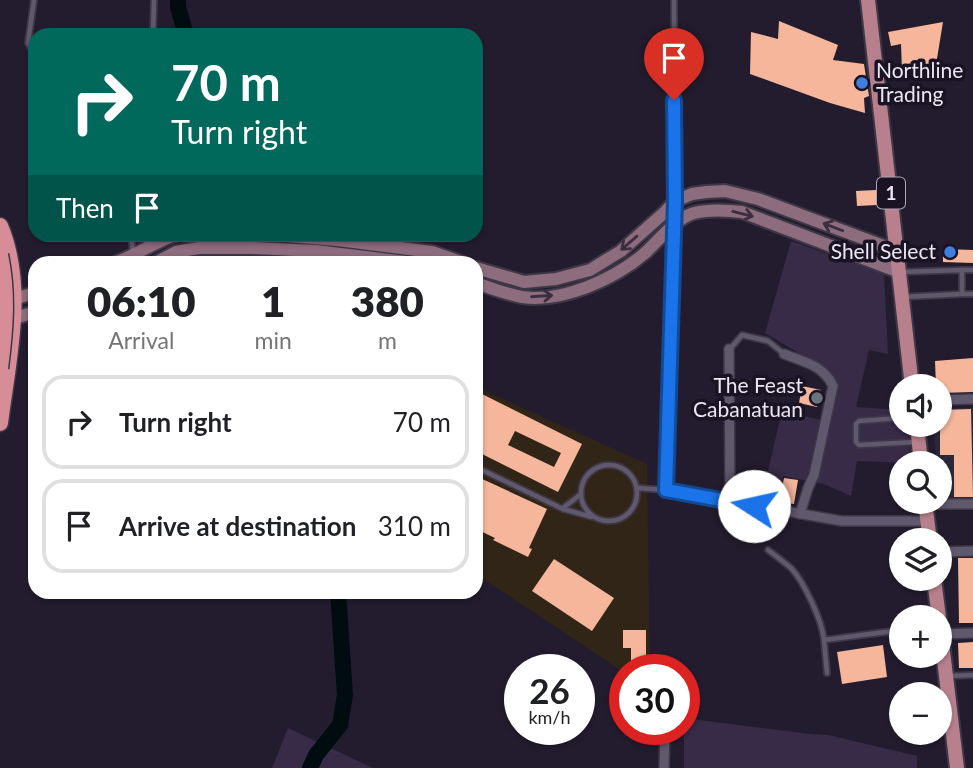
<!DOCTYPE html>
<html lang="en">
<head>
<meta charset="utf-8">
<style>
  body { margin:0; font-family:Lato,sans-serif; background:#f2f2f2; color:#202124; height:100vh; display:flex; flex-direction:column; font-size:26px; white-space:nowrap }
  * { box-sizing:border-box; margin:0 }
  p { font-size:23px; color:#757577 }
  .icon { flex:none; width:38px; height:38px; fill:none; stroke:currentColor; stroke-width:2; stroke-linecap:round; stroke-linejoin:round }
  .map { position:relative; flex:1; overflow:hidden }
  .drawer { position:absolute; left:28px; top:256px; width:455px; height:343px; display:flex; flex-direction:column; background:#fff; border-radius:21px; box-shadow:0 2px 5px #0004 }
  .drawer>* { flex:none }
  .top-card { position:absolute; left:28px; top:28px; width:455px; height:214px; border-radius:21px; box-shadow:0 2px 5px #0004; background:#00695c; color:#fff; overflow:hidden }
  .buttons { position:absolute; left:889px; top:374px; display:grid; gap:14px }
  .buttons a { display:grid; place-items:center; width:63px; height:63px; border-radius:50%; background:#fff; box-shadow:0 2px 5px #0004; font-size:35px }
  .speed { position:absolute; left:504px; top:654px; display:flex; gap:14px; font-size:35px; font-weight:700; text-align:center }
  .speed>* { display:grid; place-content:center; width:91px; height:91px; border-radius:50%; background:#fff; box-shadow:0 2px 5px #0004; line-height:1 }
  .speed small { font-size:18px; font-weight:400 }
  .speed .limit { border:10px solid #d22; background:#fff; color:#111 }
  .pin { position:absolute; display:grid; place-items:center; width:60px; height:60px; color:#fff; margin:-72px -30px; border-radius:50% 50% 50% 0; rotate:-45deg; box-shadow:0 0 7px #0007 }
  .pin .icon { rotate:45deg }
  .me { position:absolute; width:77px; margin:-38px; rotate:280deg; stroke-linejoin:round; filter:drop-shadow(0 0 5px #0008) }
  .turn { display:flex; align-items:center; gap:24px; height:147px; padding:0 28px; font-size:32px }
  .turn .icon { width:91px; height:91px; stroke-width:2.5 }
  .turn b { display:block; font-size:49px; line-height:60px }
  .then { display:flex; align-items:center; height:66px; padding:0 28px; background:#0003; gap:14px; font-size:26px }
  .eta { display:flex; justify-content:space-evenly; align-items:center; height:119px; text-align:center }
  .eta b { font-size:42px; font-weight:800; line-height:49px }
  ul { padding:0; list-style:none }
  li { display:flex; align-items:center; gap:21px; height:94px; margin:0 14px 10px; padding:0 14px; border:4px solid #e0e0e0; border-radius:21px }
  li div { flex:1 }
  li b { display:block; font-size:26px }
  li em { font-style:normal }
  .map>svg:first-child { display:block }
  .education { fill:#312517 }
  .medical { fill:#2c2839 }
  .green { fill:#372b48 }
  .lines { fill:none; stroke-linecap:round; stroke-linejoin:round }
  .river { stroke:#000c10; stroke-width:16 }
  .building { fill:#f5b69b; fill-rule:evenodd }
  .service-casing { stroke:#3e3746; stroke-width:8 }
  .minor-casing { stroke:#3e3746; stroke-width:12 }
  .secondary-casing { stroke:#3e3746; stroke-width:16 }
  .primary-casing { stroke:#3e3746; stroke-width:18 }
  .trunk-casing { stroke:#3e3746; stroke-width:19 }
  .service { stroke:#60586d; stroke-width:4.5 }
  .minor { stroke:#60586d; stroke-width:9 }
  .secondary { stroke:#8c6c7d; stroke-width:12 }
  .primary { stroke:#b8808d; stroke-width:14 }
  .trunk { stroke:#d68d98; stroke-width:16 }
  .trunk-bridge-casing { stroke:#3e3746; stroke-width:19; stroke-linecap:butt }
  .trunk-bridge { stroke:#d68d98; stroke-width:16 }
  .oneway { stroke:#3c2e3f }
  .route-casing { stroke:#114b97; stroke-width:18 }
  .route { stroke:#1a73e8; stroke-width:12 }
  .shop-dot { fill:#3f7fe0; stroke:#1a1324; stroke-width:2.5 }
  .worship-dot { fill:#6b7280; stroke:#1a1324; stroke-width:2.5 }
  .labels { text-anchor:middle; stroke-width:7; stroke-linejoin:round; paint-order:stroke }
  .shield { fill:#1a1324; stroke:#aca7b4; stroke-width:2 }
  .shield-label { font-size:19px; font-weight:bold; fill:#eae6f2 }
  .poi-label { font-size:21px; fill:#eae6f2; stroke:#1a1324; text-anchor:end }
</style>
</head>
<body>
<div class="map">
<svg width="973" height="768" viewBox="0 0 973 768">
  <rect width="100%" height="100%" fill="#231c2e"/>
  <!-- education -->
  <path class="education" d="M476 387 647 464 650 670H625V673L476 574Z"/>
  <!-- medical -->
  <path class="medical" d="M940 408H973V509H942L940 487V464H937L933 425H940Z"/>
  <!-- green -->
  <g class="green">
    <path d="M791 241 884 274 888 354 869 350 856 407 901 410V425H907L911 463 857 461 851 496 824 484 783 476 777 503 747 498 752 475H767L782 411 830 422 838 387 831 374 819 365 765 333Z"/>
    <path d="M684 718 810 734 828 735 917 756V768H684Z"/>
    <path d="M288 728 373 768H272Z"/>
  </g>
  <g class="lines">
    <!-- river -->
    <g class="river">
      <path d="M178 0V7L186 35"/>
      <path d="M238 234 239 262"/>
      <path d="M310 768 316 755 340 725 345 695 338 592"/>
    </g>
  </g>
  <!-- building -->
  <g class="building">
    <path d="M779 21 838 45 833 60 864 64 869 96 864 98 865 113 830 103 750 74 751 32 778 39Z"/>
    <path d="M943 22 935 71 902 72 901 44 891 46 888 32Z"/>
    <path d="M876 190 877 205 857 206 856 191Z"/>
    <path d="M943 249 973 250V263L943 262Z"/>
    <path d="M973 358V392L940 393V387H936L935 361Z"/>
    <path d="M802 386 821 390 817 407 799 403Z"/>
    <path d="M476 391 582 444 558 492 476 451ZM515 431 561 453 554 467 508 445Z"/>
    <path d="M971 409 973 497H954V455H940V410Z"/>
    <path d="M478 477 547 509 529 548 532 549 528 557 493 540 495 538 476 529V481Z"/>
    <path d="M784 478 798 480 794 504 779 502Z"/>
    <path d="M958 558H973V623H959Z"/>
    <path d="M554 559 614 598 592 631 532 591Z"/>
    <path d="M623 630H646V670H631V648H623Z"/>
    <path d="M973 642V668H959L958 643Z"/>
    <path d="M883 645 887 677 842 684 837 652Z"/>
  </g>
  <g class="lines">
    <defs>
      <g id="service">
        <path d="M34 0 28 43 35 55"/>
        <path d="M674 0 675 199"/>
        <path d="M153 35 154 0"/>
        <path d="M131 234 134 262"/>
        <path d="M304 262 305 251"/>
        <path d="M962 270H973"/>
        <path d="M900 272 962 270V294L903 297"/>
        <path d="M962 294H973"/>
        <path d="M730 349 742 335 768 341 783 353"/>
        <path d="M901 418 859 421 856 424V442L859 445 916 442"/>
        <circle cx="609" cy="493" r="28"/>
        <path d="M476 467 563 509 592 517"/>
        <path d="M638 488 666 490 673 229"/>
        <path d="M563 508 581 494"/>
        <path d="M768 550C776 556 784 562 791 568 804 582 822 620 824 640"/>
        <path d="M827 673 824 640 901 630"/>
        <path d="M949 676 973 675"/>
      </g>
      <g id="minor">
        <path d="M729 349 730 502"/>
        <path d="M784 354C804 362 823 365 833 386L814 475 808 488 800 514"/>
        <path d="M940 400 973 399"/>
        <path d="M666 490 842 521H927"/>
        <path d="M925 504H973"/>
        <path d="M940 552 973 551"/>
        <path d="M941 634 973 633"/>
        <path d="M664 768 665 730"/>
      </g>
      <g id="secondary">
        <path d="M262 234 338 240 432 252 461 262"/>
        <path d="M117 262C138 254 156 241 178 234"/>
        <path d="M157 262 176 252 199 248H252L316 251 406 262"/>
        <path d="M476 268 524 282 556 279 590 270 621 251 665 212 675 201 692 194 706 192 725 191 758 199 897 251"/>
        <path d="M476 283C491 288 506 294 522 297 562 303 615 279 645 253 658 241 676 218 694 213 710 209 726 210 742 212L899 272"/>
        <path d="M5 301 35 293"/>
        <path d="M5 321 35 312"/>
      </g>
      <g id="primary">
        <path d="M868 0 912 387"/>
        <path d="M917 425 921 464"/>
        <path d="M925 502 930 541"/>
        <path d="M934 579 939 618"/>
        <path d="M940 626 957 768"/>
      </g>
      <path id="trunk" d="M0 226C26 287 8 360 0 423"/>
    </defs>
    <!-- service casing -->
    <use href="#service" class="service-casing"/>
    <!-- minor casing -->
    <use href="#minor" class="minor-casing"/>
    <!-- secondary casing -->
    <use href="#secondary" class="secondary-casing"/>
    <!-- primary casing -->
    <use href="#primary" class="primary-casing"/>
    <!-- trunk casing -->
    <use href="#trunk" class="trunk-casing"/>
    <!-- service -->
    <use href="#service" class="service"/>
    <!-- minor -->
    <use href="#minor" class="minor"/>
    <!-- secondary -->
    <use href="#secondary" class="secondary"/>
    <!-- primary -->
    <use href="#primary" class="primary"/>
    <!-- trunk -->
    <use href="#trunk" class="trunk"/>
    <defs>
      <path id="trunk-bridge" d="M0 255C8 293 5 330 0 368"/>
    </defs>
    <!-- trunk-bridge casing -->
    <use href="#trunk-bridge" class="trunk-bridge-casing"/>
    <!-- trunk-bridge -->
    <use href="#trunk-bridge" class="trunk-bridge"/>
  </g>
  <!-- one-way arrows -->
  <defs><path id="oneway-shaft" d="M-6 0H5M1.5-3L5.5 0L1.5 3" fill="none" stroke-width="1.6" stroke-linecap="round" stroke-linejoin="round" transform="scale(1.75)"/></defs>
  <g class="oneway">
    <use href="#oneway-shaft" transform="translate(743 214) rotate(14)"/>
    <use href="#oneway-shaft" transform="translate(833 227) rotate(-159)"/>
    <use href="#oneway-shaft" transform="translate(629 243) rotate(139)"/>
    <use href="#oneway-shaft" transform="translate(542 296) rotate(-4)"/>
  </g>
  <g class="lines">
    <defs>
      <path id="route" d="M674 100 675 201 666 490 754 506"/>
    </defs>
    <!-- route casing -->
    <use href="#route" class="route-casing"/>
    <!-- route -->
    <use href="#route" class="route"/>
  </g>
  <!-- markers -->
  <g class="shop-dot">
    <circle cx="862" cy="83" r="7"/>
    <circle cx="950" cy="252" r="7"/>
  </g>
  <circle class="worship-dot" cx="817" cy="398" r="7"/>
  <g class="labels">
    <!-- shield labels -->
    <rect class="shield" x="877" y="177.5" width="28" height="31" rx="5"/>
    <g class="shield-label">
      <text x="891" y="200">1</text>
    </g>
    <!-- poi labels -->
    <g class="poi-label">
      <text x="876" y="78" text-anchor="start">Northline<tspan x="876" dy="24">Trading</tspan></text>
      <text x="936" y="259">Shell Select</text>
      <text x="803" y="393">The Feast<tspan x="803" dy="24">Cabanatuan</tspan></text>
    </g>
  </g>
</svg>
<div class="buttons">
<a><svg class="icon" aria-label="sound" viewBox="0 0 24 24"><path d="M4 9h4l5-4v14l-5-4H4zM17 9q2 3 0 6"/></svg></a>
<a><svg class="icon" aria-label="search" viewBox="0 0 24 24"><circle cx="10" cy="10" r="6"/><path d="M15 15l6 6"/></svg></a>
<a><svg class="icon" aria-label="layers" viewBox="0 0 24 24"><path d="M12 4l9 5-9 5-9-5zM3 14l9 5 9-5"/></svg></a>
<a>+</a>
<a>−</a>
</div>
<div class="speed"><div>26<small>km/h</small></div><div class="limit">30</div></div>
<div class="pin" style="left:674px;top:100px;background:#d93025"><svg class="icon" aria-label="arrive" viewBox="0 0 24 24"><path d="M6 21V4h12l-3 4 3 4H6"/></svg></div>
<svg class="me" style="left:754px;top:506px" viewBox="-20 -20 40 40"><circle r="19" fill="#fff"/><path d="M0-13L10 11 0 6-10 11z" fill="#1a73e8"/></svg>
<div class="top-card">
<div class="turn"><svg class="icon" aria-label="right" viewBox="0 0 24 24"><path d="M7 20v-9h11M14 6l5 5-5 5"/></svg><div><b>70 m</b>Turn right</div></div>
<div class="then">Then<svg class="icon" aria-label="arrive" viewBox="0 0 24 24"><path d="M6 21V4h12l-3 4 3 4H6"/></svg></div>
</div>
<section class="drawer">
<div class="eta">
<div><b>06:10</b><p>Arrival</p></div>
<div><b>1</b><p>min</p></div>
<div><b>380</b><p>m</p></div>
</div>
<ul>
<li><svg class="icon" aria-label="right" viewBox="0 0 24 24"><path d="M7 20v-9h11M14 6l5 5-5 5"/></svg><div><b>Turn right</b></div><em>70 m</em></li>
<li><svg class="icon" aria-label="arrive" viewBox="0 0 24 24"><path d="M6 21V4h12l-3 4 3 4H6"/></svg><div><b>Arrive at destination</b></div><em>310 m</em></li>
</ul>
</section>
</div>
</body>
</html>
